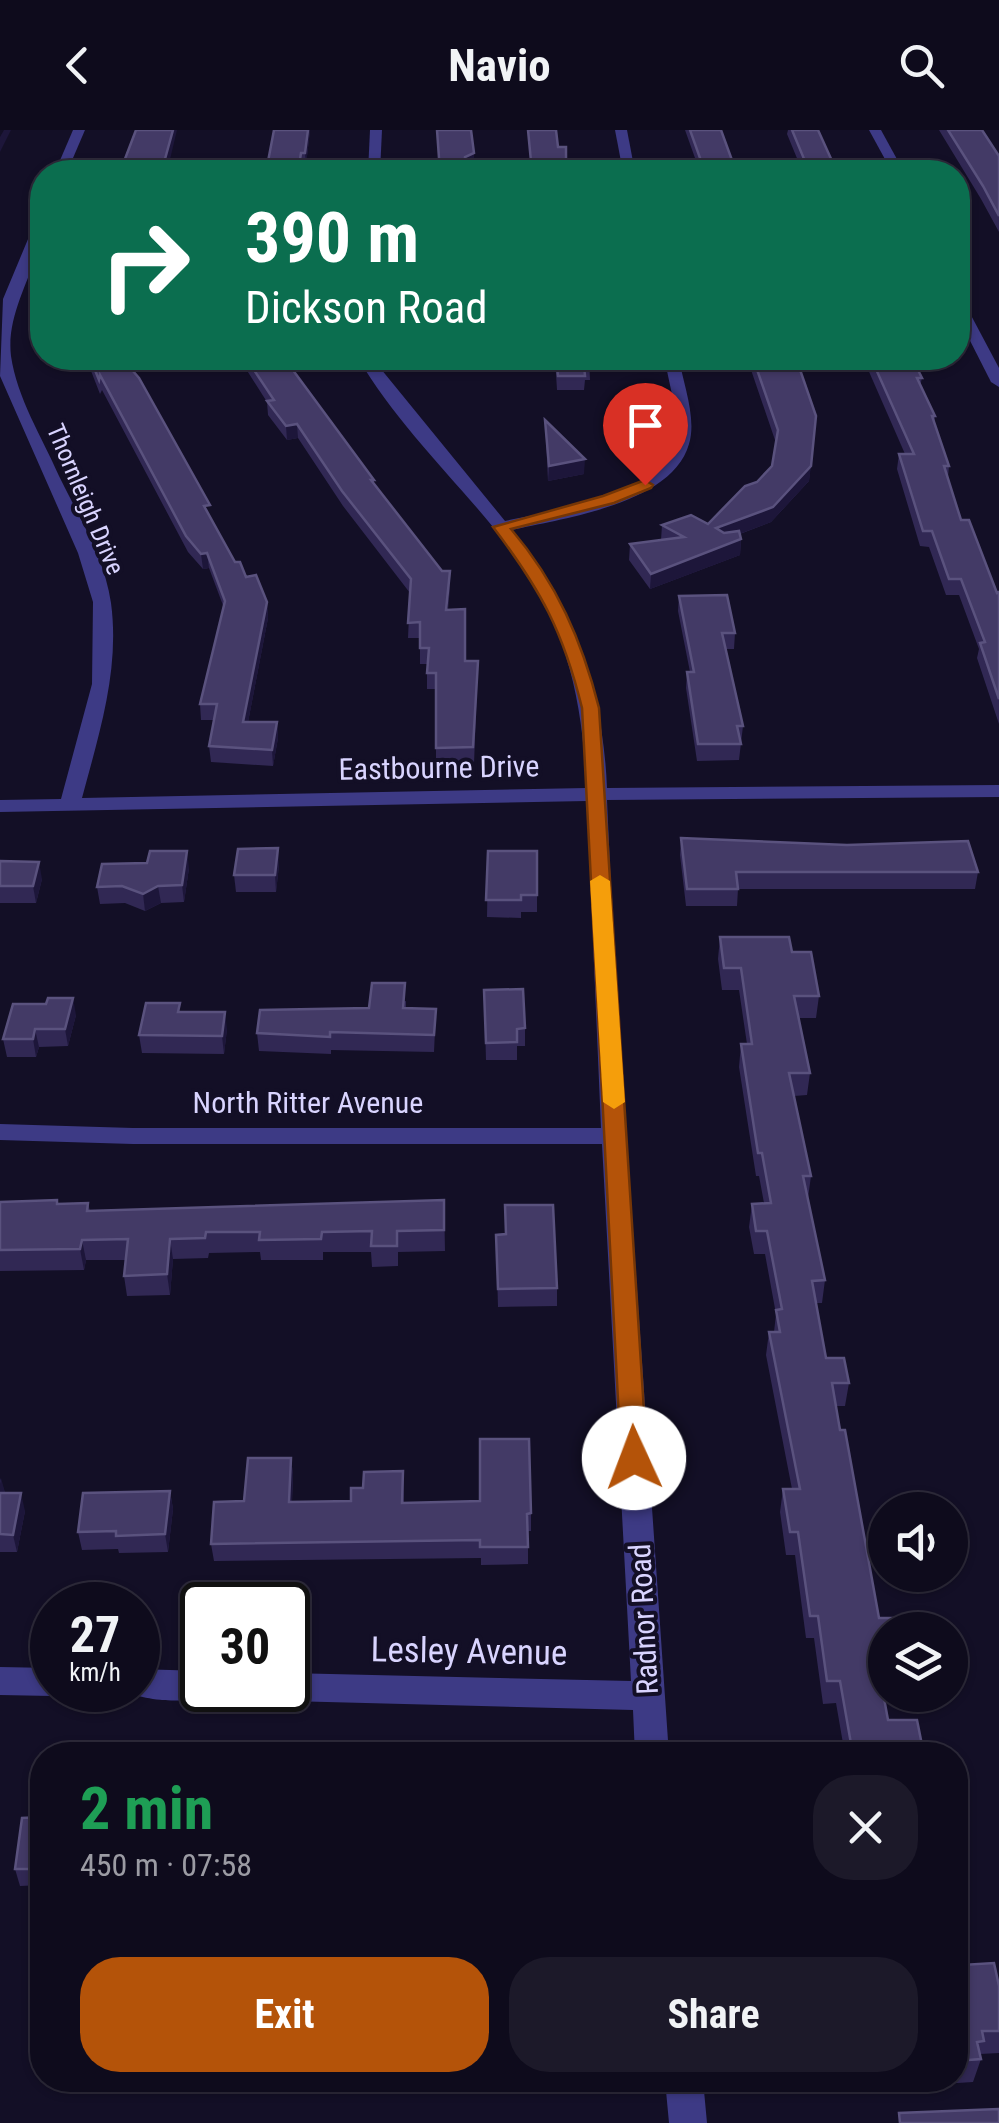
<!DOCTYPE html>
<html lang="en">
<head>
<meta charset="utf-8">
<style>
  body { margin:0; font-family:"Roboto Condensed",sans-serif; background:#1c1929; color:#f1f3f6; height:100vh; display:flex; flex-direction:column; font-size:38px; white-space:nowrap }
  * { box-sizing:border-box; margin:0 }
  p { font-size:32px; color:#9b9ba3 }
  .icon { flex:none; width:55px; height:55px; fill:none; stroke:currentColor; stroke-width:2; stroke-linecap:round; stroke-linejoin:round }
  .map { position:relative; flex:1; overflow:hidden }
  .side { position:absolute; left:30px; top:1612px; width:938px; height:350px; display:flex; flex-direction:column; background:#0e0b1c; border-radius:40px; box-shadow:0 2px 8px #0004,0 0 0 2px #2e2b3b }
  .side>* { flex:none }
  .hud { position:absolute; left:30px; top:30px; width:940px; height:210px; border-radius:40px; box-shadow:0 2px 8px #0004,0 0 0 2px #2e2b3b; background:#0b6e4f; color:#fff; overflow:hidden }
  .fabs { position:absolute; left:868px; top:1362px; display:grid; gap:20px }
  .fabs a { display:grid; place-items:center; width:100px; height:100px; border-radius:50%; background:#0e0b1c; box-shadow:0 2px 8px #0004,0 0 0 2px #2e2b3b; font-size:50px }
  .speed { position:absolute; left:30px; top:1452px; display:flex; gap:20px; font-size:50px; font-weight:700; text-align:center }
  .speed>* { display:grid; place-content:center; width:130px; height:130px; border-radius:50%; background:#0e0b1c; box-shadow:0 2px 8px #0004,0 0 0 2px #2e2b3b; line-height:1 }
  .speed small { font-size:25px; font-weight:400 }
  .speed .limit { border:5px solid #111; border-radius:15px; background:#fff; color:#111 }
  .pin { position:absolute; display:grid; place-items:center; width:85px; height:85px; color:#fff; margin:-102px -42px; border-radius:50% 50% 50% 0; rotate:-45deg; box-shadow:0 0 10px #0007 }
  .pin .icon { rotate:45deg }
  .me { position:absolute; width:110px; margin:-55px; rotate:358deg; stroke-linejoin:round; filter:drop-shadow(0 0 8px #0008) }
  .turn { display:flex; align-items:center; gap:35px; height:210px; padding:0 50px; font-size:45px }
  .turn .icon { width:130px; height:130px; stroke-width:2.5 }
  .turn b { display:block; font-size:70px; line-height:85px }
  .round { display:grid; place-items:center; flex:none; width:105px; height:105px; border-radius:40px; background:#1c1929 }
  .overview { display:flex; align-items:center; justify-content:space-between; height:170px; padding:0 50px }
  h1 { font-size:60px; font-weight:700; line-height:75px; color:#1e9e55 }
  .primary-button { display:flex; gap:20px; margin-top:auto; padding:20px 50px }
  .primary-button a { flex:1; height:115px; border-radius:40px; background:#b45309; color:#fff; font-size:40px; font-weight:700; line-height:115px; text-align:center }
  .primary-button a+a { background:#1c1929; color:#f1f3f6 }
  header { display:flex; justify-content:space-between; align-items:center; height:130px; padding:0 50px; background:#0e0b1c; font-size:45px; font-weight:700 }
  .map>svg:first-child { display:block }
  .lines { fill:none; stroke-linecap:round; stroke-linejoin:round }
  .street { fill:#3d3a85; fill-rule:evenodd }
  .wall { fill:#312854 }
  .shaded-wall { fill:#1d163a }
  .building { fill:#433a66; stroke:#5a527e; stroke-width:2.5 }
  .route { fill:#b45309; stroke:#753606; stroke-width:2.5 }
  .slow { fill:#f59e0b }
  .labels { text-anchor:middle; stroke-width:8; stroke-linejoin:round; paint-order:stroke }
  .far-street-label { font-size:25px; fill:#d9d4ff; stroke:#130f26 }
  .street-label { font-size:30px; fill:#d9d4ff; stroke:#130f26 }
  .near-street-label { font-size:35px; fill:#d9d4ff; stroke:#130f26 }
</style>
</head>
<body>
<header><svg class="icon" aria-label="back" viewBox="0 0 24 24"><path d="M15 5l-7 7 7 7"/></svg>Navio<svg class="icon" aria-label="search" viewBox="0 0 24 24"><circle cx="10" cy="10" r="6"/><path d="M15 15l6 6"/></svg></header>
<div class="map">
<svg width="999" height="1993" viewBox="0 0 999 1993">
  <rect width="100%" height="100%" fill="#130f26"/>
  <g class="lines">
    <!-- street -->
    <g class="street">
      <path d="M73 0H85L67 42H55Z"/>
      <path d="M370 0H382L380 42H368Z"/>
      <path d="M615 0H627L635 42H623Z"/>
      <path d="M869 0H881L904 42H892Z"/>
      <path d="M42 86C45 133 5 175 11 226 17 268 42 307 59 346 78 385 105 429 111 473 120 540 99 604 82 668L586 658C584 576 566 493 516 426 466 359 400 300 358 228H372L505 391C551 381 659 366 674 312 681 287 668 254 665 228H679C683 254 697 288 689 314 672 374 564 388 512 400 575 474 603 561 607 658L999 655V667L607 670 614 825 669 1625H635L633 1580 288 1571 277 1567 273 1560H288V1543L631 1551 602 1014H133L0 1010V994L133 998H601L587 671 0 682V670L61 669 92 554 93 472 78 423 0 246 3 169 36 90Z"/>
      <path d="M958 170 965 174 999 238V257L991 252 958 187Z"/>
      <path d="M0 1537 52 1538V1560H64L52 1566 0 1565Z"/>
      <path d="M138 1539 202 1541V1560H216C201 1576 142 1572 125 1560H138Z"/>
      <path d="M665 1950H703L707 1993H669Z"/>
    </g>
  </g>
  <!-- wall -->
  <g class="wall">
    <path d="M310 0 306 35 266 42Z"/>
    <path d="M685 0H721L733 33 741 42H700Z"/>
    <path d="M788 0H792L837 42H793V39L801 38 787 4Z"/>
    <path d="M939 0H982L999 26V102L981 69Z"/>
    <path d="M86 228H110L108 235 211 389 235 432 267 472 268 488 248 592H277L278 608 273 636 211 632 209 616 214 590H201L200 574 224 478 209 438 203 439 188 422 102 260 100 264Z"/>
    <path d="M239 228H284L374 350V354L450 457 448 480 465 531H478L474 634H436V559H427V534H420V508H408L410 463 343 376 298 308 287 310 268 285 267 272Z"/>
    <path d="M460 228H493V234L461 235Z"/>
    <path d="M555 228H589L590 250H585L584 260H557Z"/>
    <path d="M750 228H796L816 286 809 351 771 392 740 404 741 409 740 425 650 459 629 430 630 414 661 410 662 395 708 394 757 352 772 336 776 313 749 234Z"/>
    <path d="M863 228H912L922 248 920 256 935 286 934 294 949 336 948 347 961 390 997 463 999 462V594L977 528 979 519 959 465H946L929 417 920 416 897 339 899 324H905Z"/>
    <path d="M545 290 584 344 548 351Z"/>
    <path d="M679 466 735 503 734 519H726L743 596 739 630 697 631 686 558 687 542H690L678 481Z"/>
    <path d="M681 708 978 742 975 759H738L737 776H686L680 725Z"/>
    <path d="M488 721H537V782H521V788L487 787Z"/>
    <path d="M0 731 42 749 36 773H0Z"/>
    <path d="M279 735 276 762H236L234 745Z"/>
    <path d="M189 738 184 772 161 773 145 781 125 773 100 774 97 757Z"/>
    <path d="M720 807 792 822 819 866 816 888H799L810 943 807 965 794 966 811 1046 808 1068 825 1150 822 1173H816L826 1228 849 1253 845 1276H836L879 1488 885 1500V1542H879L888 1590 924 1625H845L836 1573 823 1574 814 1508H806L795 1425H786L780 1382 783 1359H792L766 1225 769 1202H774L776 1184 765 1124H754L749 1097 752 1074 764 1073 759 1046H756L739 937 741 914H747L739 860H722L718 829Z"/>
    <path d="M484 860 525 898V916H517V930H486Z"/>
    <path d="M406 871V878L436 879 434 922 331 920V924L259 921 257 903Z"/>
    <path d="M181 882 227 899 224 924 142 923 139 905Z"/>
    <path d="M76 885 68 916 39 917 36 927H7L3 909Z"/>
    <path d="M57 1070 58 1074 88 1073 90 1081 444 1070 445 1121 398 1122V1136L372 1137 371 1122H323V1130H261L260 1122 209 1123 208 1128 173 1129 170 1165 127 1166 124 1146 126 1130H86L84 1140 0 1141V1072Z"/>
    <path d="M505 1104 557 1158V1176L498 1177 496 1105Z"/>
    <path d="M291 1328 293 1345 292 1372 351 1371 363 1358 403 1341 404 1373 531 1383V1401H528V1434L481 1435V1428L214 1431 211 1414 244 1371Z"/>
    <path d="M0 1348 5 1363 25 1381 17 1422H0Z"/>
    <path d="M170 1361 173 1379 168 1422 119 1423 118 1419 82 1420 78 1402Z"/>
    <path d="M42 1687V1755L20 1756 15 1739Z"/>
    <path d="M955 1803 962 1835 999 1856V1923L980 1924 981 1929 973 1952 911 1956 910 1950H955Z"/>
  </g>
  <!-- shaded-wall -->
  <g class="shaded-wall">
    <path d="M4 0H11L0 22V7Z"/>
    <path d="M173 0H177L167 42H150L153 32Z"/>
    <path d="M308 0H310L306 35 305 23Z"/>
    <path d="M474 23V35L465 39V42V27Z"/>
    <path d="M105 228H110L104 250 102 236Z"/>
    <path d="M297 294 298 308 287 310 286 296Z"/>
    <path d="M585 329 584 344 548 351 549 336Z"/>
    <path d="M811 336 809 351 771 392 715 413 716 398Z"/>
    <path d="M741 409 740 425 650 459 651 444Z"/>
    <path d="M207 423 209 438 203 439 201 424Z"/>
    <path d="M450 441V457L446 495V480Z"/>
    <path d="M267 472 268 488 245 608 243 592Z"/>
    <path d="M277 592 278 608 273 636 272 620Z"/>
    <path d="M278 718 279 735 276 762 275 745Z"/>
    <path d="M187 721 189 738 184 772 182 755Z"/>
    <path d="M39 732 42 749 36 773 33 756Z"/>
    <path d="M158 756 161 773 145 781 143 764Z"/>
    <path d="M73 868 76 885 68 916 65 899Z"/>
    <path d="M225 882 227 899 224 924 222 906Z"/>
    <path d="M35 899 39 917 36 927 33 909Z"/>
    <path d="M170 1109 173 1129 170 1165 167 1144Z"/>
    <path d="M82 1110 86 1130 84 1140 80 1119Z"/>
    <path d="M291 1328 293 1345 291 1389 289 1372Z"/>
    <path d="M1 1348 6 1366 0 1370V1354Z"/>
    <path d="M170 1361 173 1379 168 1422 165 1404Z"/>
    <path d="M21 1363 25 1381 17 1422 13 1405Z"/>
  </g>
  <!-- building -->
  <g class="building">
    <path d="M136 0H173L165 29 153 32 150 42H120Z"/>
    <path d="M274 0H308L305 23H301L298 42H266Z"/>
    <path d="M437 0H471L474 23 465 27 464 42H440Z"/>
    <path d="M528 0H556L558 17H566V42H532Z"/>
    <path d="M690 0H721L733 33 737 32 741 42H705Z"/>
    <path d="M792 0H818L837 42H794L793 39 807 36Z"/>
    <path d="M948 0H982L999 26V86L983 56Z"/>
    <path d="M90 228H105L102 236 126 233 139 248 210 375 204 376 235 432H240L246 447 256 445 267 472 243 592H277L272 620 209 616 217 574H200L225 471 207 423 201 424 186 406 100 245 99 250Z"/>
    <path d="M246 228H284L374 350H371L442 441H450L446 480 465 479V531H478L473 617 436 618V543H427L429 518H420V492L408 493 411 449 342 361 297 294 286 296 267 271 274 270Z"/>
    <path d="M556 228H589L590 236 584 235 585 246H558Z"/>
    <path d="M753 228H796L816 286 811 336 773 377 716 398 724 403 739 401 741 409 651 444 630 414 684 407 662 395 691 385 708 394 745 356 757 352 772 336 778 300Z"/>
    <path d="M871 228H912L922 248H917L935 286H932L949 336H944L961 390H969L997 463 999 462V569L980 513 985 512 961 449H949L932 401H923L899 324H914Z"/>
    <path d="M545 290 585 329 549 336Z"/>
    <path d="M727 465 735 503H722L743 596H737L741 614H698L687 542H694L679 466Z"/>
    <path d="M681 708 847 715 968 711 978 742H736L738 759H687Z"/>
    <path d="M278 718 275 745H234L238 719Z"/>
    <path d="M150 721H187L182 755 158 756 143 764 122 756 97 757 102 734 147 733Z"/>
    <path d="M488 721H537V765H521V770H486Z"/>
    <path d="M0 731 39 732 33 756H0Z"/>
    <path d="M720 807H789L792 822H811L819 866H794L810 943H789L811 1046H803L825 1150 812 1151 826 1228H844L849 1253H832L840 1300H845L879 1488H901L903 1500H885V1519H875L888 1590H917L924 1625H853L840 1551H827L818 1486H810L798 1402H790L783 1359H800L769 1202H780L776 1180 782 1179 767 1101H756L752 1074 771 1073 762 1023H758L741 914H752L741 838H724Z"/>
    <path d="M372 853H405L403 878 436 879 434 905 330 902V907L257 903 260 880 369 878Z"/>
    <path d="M523 859 525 898 517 899V912L486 913 484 860Z"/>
    <path d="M48 868H73L65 899H35L33 909H3L13 874H46Z"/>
    <path d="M146 873H180L178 882H225L222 906 139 905Z"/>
    <path d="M57 1070V1074L88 1073 87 1081 444 1070V1100L397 1101V1116H371L372 1101 322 1102 321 1109 259 1110 260 1102H206L205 1108 170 1109 167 1144 124 1146 128 1109 82 1110 80 1119 0 1120V1072Z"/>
    <path d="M505 1075H553L557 1158 498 1159 496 1105 506 1104Z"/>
    <path d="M480 1309H529L531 1383 527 1384 528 1417H480V1410L211 1414 214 1372 244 1371 248 1328H291L289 1372 351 1371V1358H363L364 1342 403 1341 402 1373 480 1371Z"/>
    <path d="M170 1361 165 1404 116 1406V1401L78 1402 83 1363Z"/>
    <path d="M0 1363H21L13 1405 0 1404Z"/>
    <path d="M42 1687V1739H15L22 1688Z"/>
    <path d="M955 1803 962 1835 994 1833 999 1856V1901H982L984 1911 977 1912 981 1929 955 1931Z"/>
    <path d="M999 1979V1993H900L899 1983Z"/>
  </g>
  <!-- route -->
  <path class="route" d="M645 350 653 355 651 358 614 373 511 399C557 453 582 511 599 578L647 1328 643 1335 634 1338 625 1335 621 1328 582 578C563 501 541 460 493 397L603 366Z"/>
  <!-- slow -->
  <path class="slow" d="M600 745 610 751 625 972 614 979 603 972 590 751Z"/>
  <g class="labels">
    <!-- far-street labels -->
    <g class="far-street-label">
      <text transform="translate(86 369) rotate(67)" y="9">Thornleigh Drive</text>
    </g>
    <!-- street labels -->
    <g class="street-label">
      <text transform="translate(439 638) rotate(-1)" y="10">Eastbourne Drive</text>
      <text x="308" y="983">North Ritter Avenue</text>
      <text transform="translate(644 1489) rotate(-93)" y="10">Radnor Road</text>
    </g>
    <!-- near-street labels -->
    <g class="near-street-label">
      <text transform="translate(469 1521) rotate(1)" y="12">Lesley Avenue</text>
    </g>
  </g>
</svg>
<div class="fabs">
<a><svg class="icon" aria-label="sound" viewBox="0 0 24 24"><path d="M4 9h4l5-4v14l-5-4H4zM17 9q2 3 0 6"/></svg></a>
<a><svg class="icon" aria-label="layers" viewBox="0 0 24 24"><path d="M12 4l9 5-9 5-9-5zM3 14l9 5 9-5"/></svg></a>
</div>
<div class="speed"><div>27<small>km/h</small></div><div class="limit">30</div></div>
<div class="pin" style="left:645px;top:355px;background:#d93025"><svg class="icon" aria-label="arrive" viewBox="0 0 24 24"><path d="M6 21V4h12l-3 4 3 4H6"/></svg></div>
<svg class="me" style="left:634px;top:1328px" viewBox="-20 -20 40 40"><circle r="19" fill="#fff"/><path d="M0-13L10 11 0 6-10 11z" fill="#b45309"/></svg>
<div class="hud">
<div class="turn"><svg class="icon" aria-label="right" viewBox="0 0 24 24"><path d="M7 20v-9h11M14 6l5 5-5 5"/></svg><div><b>390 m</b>Dickson Road</div></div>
</div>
<section class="side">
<div class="overview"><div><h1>2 min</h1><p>450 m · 07:58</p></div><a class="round"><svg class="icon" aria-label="close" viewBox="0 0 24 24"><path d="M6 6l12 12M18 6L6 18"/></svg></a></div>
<div class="primary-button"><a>Exit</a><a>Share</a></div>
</section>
</div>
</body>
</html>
